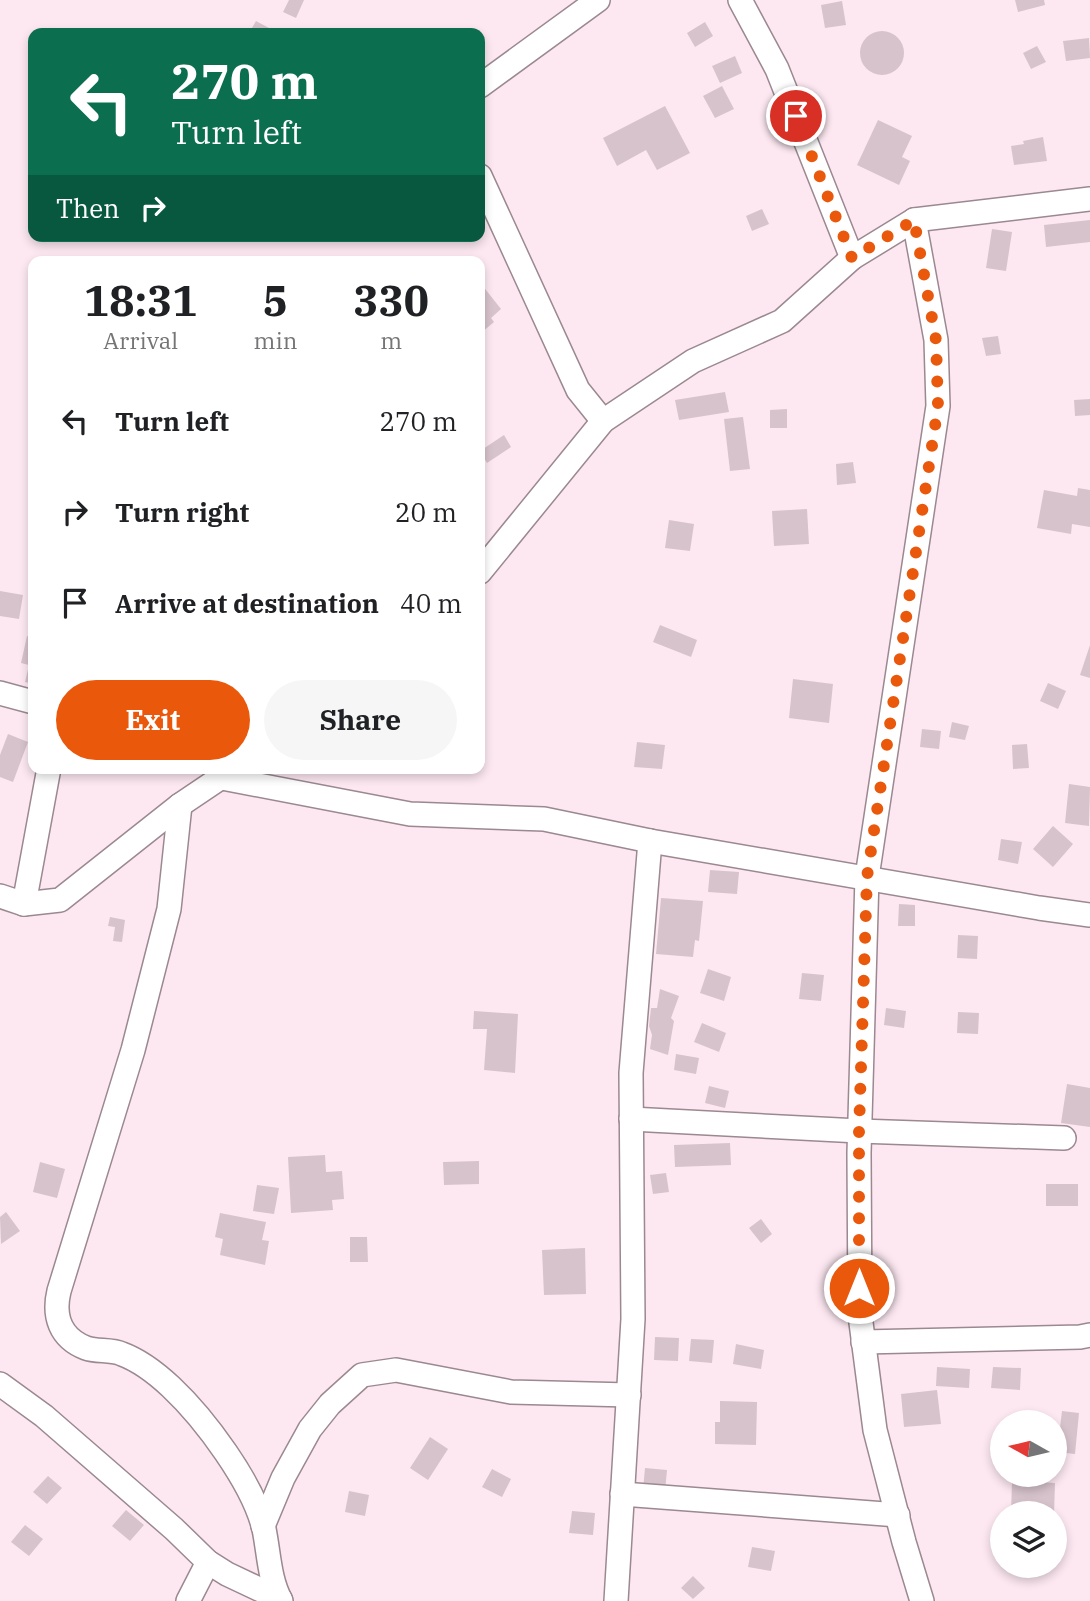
<!DOCTYPE html>
<html lang="en">
<head>
<meta charset="utf-8">
<style>
  body { margin:0; font-family:"IBM Plex Serif",serif; background:#f6f6f6; color:#202124; height:100vh; display:flex; flex-direction:column; font-size:26px; white-space:nowrap }
  * { box-sizing:border-box; margin:0 }
  p { font-size:23px; color:#757577 }
  .icon { flex:none; width:38px; height:38px; fill:none; stroke:currentColor; stroke-width:2; stroke-linecap:round; stroke-linejoin:round }
  .map { position:relative; flex:1; overflow:hidden }
  .details { position:absolute; left:28px; top:256px; width:457px; height:518px; display:flex; flex-direction:column; background:#fff; border-radius:14px; box-shadow:0 4px 10px #0003 }
  .details>* { flex:none }
  .hud { position:absolute; left:28px; top:28px; width:457px; height:214px; border-radius:14px; box-shadow:0 4px 10px #0003; background:#0b6e4f; color:#fff; overflow:hidden }
  .needle { width:46px; rotate:278deg }
  .fabs { position:absolute; left:990px; top:1410px; display:grid; gap:14px }
  .fabs a { display:grid; place-items:center; width:77px; height:77px; border-radius:50%; background:#fff; box-shadow:0 4px 10px #0003; font-size:35px }
  .pin { position:absolute; display:grid; place-items:center; width:60px; height:60px; color:#fff; margin:-30px; border:4px solid #fff; border-radius:50%; box-shadow:0 2px 7px #0007 }
  .me { position:absolute; width:77px; margin:-38px; rotate:0deg; stroke-linejoin:round; filter:drop-shadow(0 0 5px #0008) }
  .turn { display:flex; align-items:center; gap:24px; height:147px; padding:0 28px; font-size:32px }
  .turn .icon { width:91px; height:91px; stroke-width:2.5 }
  .turn b { display:block; font-size:49px; line-height:60px }
  .then { display:flex; align-items:center; height:66px; padding:0 28px; background:#0003; gap:14px; font-size:26px }
  .eta { display:flex; justify-content:space-evenly; align-items:center; height:119px; text-align:center }
  .eta b { font-size:42px; font-weight:800; line-height:49px }
  .button { display:flex; gap:14px; margin-top:auto; padding:14px 28px }
  .button a { flex:1; height:80px; border-radius:42px; background:#ea580c; color:#fff; font-size:28px; font-weight:800; line-height:80px; text-align:center }
  .button a+a { background:#f6f6f6; color:#202124 }
  ul { padding:0; list-style:none }
  li { display:flex; align-items:center; gap:21px; height:91px; padding:0 28px }
  li div { flex:1 }
  li b { display:block; font-size:26px }
  li em { font-style:normal }
  .map>svg:first-child { display:block }
  .building { fill:#d7c3cc }
  .lines { fill:none; stroke-linecap:round; stroke-linejoin:round }
  .street-casing { stroke:#9b8890; stroke-width:26 }
  .street { stroke:#fff; stroke-width:23 }
  .route { stroke:#ea580c; stroke-width:12; stroke-dasharray:0 21.6 }
</style>
</head>
<body>
<div class="map">
<svg width="1090" height="1601" viewBox="0 0 1090 1601">
  <rect width="100%" height="100%" fill="#fde8f1"/>
  <!-- building -->
  <g class="building">
    <path d="M289 0H304L296 18 283 12Z"/>
    <path d="M1015 0H1044L1045 5 1018 12Z"/>
    <path d="M842 1 846 25 825 28 821 5Z"/>
    <path d="M256 21 269 28 266 33H249Z"/>
    <path d="M705 22 713 36 695 47 687 33Z"/>
    <circle cx="882" cy="53" r="22"/>
    <path d="M1089 38 1090 58 1066 61 1063 41Z"/>
    <path d="M1037 46 1046 62 1031 69 1023 53Z"/>
    <path d="M735 56 742 73 720 83 712 66Z"/>
    <path d="M722 86 734 109 715 118 703 96Z"/>
    <path d="M665 106 690 153 657 170 646 150 617 166 603 138Z"/>
    <path d="M878 120 912 136 902 157 910 161 899 185 857 165Z"/>
    <path d="M1043 137 1047 161 1014 165 1011 146 1024 144 1023 141Z"/>
    <path d="M762 209 769 224 752 231 746 216Z"/>
    <path d="M1090 220V242L1046 247 1044 225Z"/>
    <path d="M992 229 1012 232 1006 271 986 268Z"/>
    <path d="M482 285 501 309 491 318 494 322 481 333 485 338 480 343V287Z"/>
    <path d="M998 336 1001 354 986 356 982 338Z"/>
    <path d="M725 392 729 412 679 420 675 400Z"/>
    <path d="M1090 399V415L1075 416 1074 400Z"/>
    <path d="M787 409V428H770V410Z"/>
    <path d="M743 417 750 469 730 471 724 419Z"/>
    <path d="M504 435 511 447 487 463 480 451Z"/>
    <path d="M853 462 856 483 837 485 836 464Z"/>
    <path d="M1078 488 1090 490V527L1072 524 1071 534 1037 528 1044 490 1077 496Z"/>
    <path d="M807 509 809 544 774 546 772 511Z"/>
    <path d="M669 520 694 524 690 551 665 548Z"/>
    <path d="M0 591 23 595 19 619 0 616Z"/>
    <path d="M660 625 697 640 691 657 653 642Z"/>
    <path d="M27 636 33 637V684L25 682 29 665 21 663Z"/>
    <path d="M1090 645V678L1080 675Z"/>
    <path d="M793 679 833 684 829 723 789 718Z"/>
    <path d="M1048 683 1066 691 1058 709 1040 701Z"/>
    <path d="M952 722 969 726 965 740 949 737Z"/>
    <path d="M922 729 941 731 939 749 920 747Z"/>
    <path d="M8 734 28 742 13 782 0 777V755Z"/>
    <path d="M637 742 665 745 662 769 634 767Z"/>
    <path d="M1027 744 1029 768 1013 769 1012 745Z"/>
    <path d="M1069 784 1090 787 1089 826 1065 823Z"/>
    <path d="M1053 826 1073 844 1053 867 1033 849Z"/>
    <path d="M1001 839 1022 842 1018 864 998 860Z"/>
    <path d="M710 870 739 872 737 894 708 892Z"/>
    <path d="M661 898 703 901 699 941 695 940 693 957 656 954Z"/>
    <path d="M899 904 915 905V926H898Z"/>
    <path d="M110 917 125 920 122 942 113 941 115 927 108 926Z"/>
    <path d="M958 935 978 936 977 959 957 958Z"/>
    <path d="M708 969 731 977 724 1001 700 993Z"/>
    <path d="M802 973 824 975 821 1001 799 999Z"/>
    <path d="M660 989 679 996 671 1018 674 1021 668 1055 650 1049 652 1035 649 1026 651 1008H657Z"/>
    <path d="M886 1008 906 1011 904 1028 884 1025Z"/>
    <path d="M474 1011 518 1014 515 1073 484 1070 487 1029H473Z"/>
    <path d="M958 1012 979 1013 978 1034 957 1033Z"/>
    <path d="M702 1023 726 1033 719 1052 694 1042Z"/>
    <path d="M676 1054 699 1058 696 1074 674 1070Z"/>
    <path d="M1067 1084 1090 1088V1127L1061 1123Z"/>
    <path d="M709 1086 729 1091 725 1108 705 1103Z"/>
    <path d="M730 1143 731 1165 675 1167 674 1145Z"/>
    <path d="M325 1155 326 1172 342 1171 344 1199 332 1200 333 1210 291 1213 288 1157Z"/>
    <path d="M479 1161V1184L444 1185 443 1162Z"/>
    <path d="M40 1162 65 1169 57 1198 33 1192Z"/>
    <path d="M666 1173 669 1192 653 1194 650 1175Z"/>
    <rect x="1046" y="1184" width="32" height="22"/>
    <path d="M257 1185 279 1188 274 1214 253 1211Z"/>
    <path d="M6 1212 20 1231 1 1244 0 1217Z"/>
    <path d="M220 1213 266 1222 262 1240 269 1241 265 1265 220 1255 223 1239 215 1237Z"/>
    <path d="M761 1219 772 1234 761 1243 749 1228Z"/>
    <path d="M350 1237H367L368 1262H350Z"/>
    <path d="M585 1248 586 1294 544 1295 542 1250Z"/>
    <path d="M655 1337 679 1338 678 1361 654 1360Z"/>
    <path d="M691 1339 714 1340 712 1363 689 1361Z"/>
    <path d="M736 1344 764 1350 761 1369 733 1364Z"/>
    <path d="M937 1367 970 1369 969 1388 936 1386Z"/>
    <path d="M993 1367 1021 1368 1020 1390 991 1388Z"/>
    <path d="M937 1390 941 1424 904 1427 901 1394Z"/>
    <path d="M720 1401 757 1402 756 1445 715 1444V1422H720Z"/>
    <path d="M1062 1411 1079 1413 1075 1454 1057 1452Z"/>
    <path d="M430 1437 448 1449 428 1480 410 1468Z"/>
    <path d="M645 1468 667 1470 665 1492 643 1490Z"/>
    <path d="M492 1469 511 1479 502 1497 482 1487Z"/>
    <path d="M48 1476 62 1488 47 1504 33 1492Z"/>
    <path d="M1012 1481 1055 1483 1054 1514H1011Z"/>
    <path d="M349 1491 369 1495 365 1516 345 1512Z"/>
    <path d="M126 1510 144 1525 130 1541 112 1526Z"/>
    <path d="M572 1511 595 1513 593 1535 569 1533Z"/>
    <path d="M25 1525 43 1539 29 1556 11 1542Z"/>
    <path d="M752 1547 775 1551 771 1571 748 1567Z"/>
    <path d="M693 1576 705 1588 693 1599 681 1588Z"/>
  </g>
  <g class="lines">
    <defs>
      <g id="street">
        <path d="M740 0 777 69 852 258"/>
        <path d="M480 86 598 0"/>
        <path d="M480 176 578 390 603 421"/>
        <path d="M914 220 936 340 938 406 867 877 859 1153 860 1315 875 1430 904 1542 922 1601"/>
        <path d="M480 572 603 421 693 361 782 321 852 258 914 220 1090 199"/>
        <path d="M0 693 33 702"/>
        <path d="M222 778 410 814 544 819 650 841 1039 908 1090 915"/>
        <path d="M180 805 169 909 133 1050 59 1291C53 1316 60 1338 86 1348 97 1352 111 1349 122 1354 141 1361 156 1373 171 1387 204 1418 253 1483 264 1529 269 1553 269 1579 281 1601"/>
        <path d="M0 896 24 904 60 900 180 805 235 768"/>
        <path d="M24 904 49 768"/>
        <path d="M631 1119 859 1131 1064 1138"/>
        <path d="M863 1342 1080 1337 1090 1335"/>
        <path d="M0 1384 44 1416 174 1529 208 1562 227 1574 280 1599"/>
        <path d="M622 1494 898 1515"/>
        <path d="M263 1526 283 1478 310 1429 330 1404 362 1375 396 1370 511 1392 629 1395"/>
        <path d="M188 1601 208 1562"/>
        <path d="M616 1601 633 1319 631 1073 650 841"/>
      </g>
    </defs>
    <!-- street casing -->
    <use href="#street" class="street-casing"/>
    <!-- street -->
    <use href="#street" class="street"/>
  </g>
  <g class="lines">
    <!-- route -->
    <path class="route" d="M796 116 852 258 914 220 936 340 938 406 867 877 859 1131V1288"/>
  </g>
</svg>
<div class="fabs">
<a><svg class="needle" viewBox="-14 -14 28 28"><path d="M0-13l5 13h-10z" fill="#e53935"/><path d="M0 13l5-13h-10z" fill="#757577"/></svg></a>
<a><svg class="icon" aria-label="layers" viewBox="0 0 24 24"><path d="M12 4l9 5-9 5-9-5zM3 14l9 5 9-5"/></svg></a>
</div>
<div class="pin" style="left:796px;top:116px;background:#d93025"><svg class="icon" aria-label="arrive" viewBox="0 0 24 24"><path d="M6 21V4h12l-3 4 3 4H6"/></svg></div>
<svg class="me" style="left:859px;top:1288px" viewBox="-20 -20 40 40"><circle r="17" fill="#ea580c" stroke="#fff" stroke-width="3"/><path d="M0-11L8 9 0 5-8 9z" fill="#fff"/></svg>
<div class="hud">
<div class="turn"><svg class="icon" aria-label="left" viewBox="0 0 24 24"><path d="M17 20v-9H6M10 6l-5 5 5 5"/></svg><div><b>270 m</b>Turn left</div></div>
<div class="then">Then<svg class="icon" aria-label="right" viewBox="0 0 24 24"><path d="M7 20v-9h11M14 6l5 5-5 5"/></svg></div>
</div>
<section class="details">
<div class="eta">
<div><b>18:31</b><p>Arrival</p></div>
<div><b>5</b><p>min</p></div>
<div><b>330</b><p>m</p></div>
</div>
<ul>
<li><svg class="icon" aria-label="left" viewBox="0 0 24 24"><path d="M17 20v-9H6M10 6l-5 5 5 5"/></svg><div><b>Turn left</b></div><em>270 m</em></li>
<li><svg class="icon" aria-label="right" viewBox="0 0 24 24"><path d="M7 20v-9h11M14 6l5 5-5 5"/></svg><div><b>Turn right</b></div><em>20 m</em></li>
<li><svg class="icon" aria-label="arrive" viewBox="0 0 24 24"><path d="M6 21V4h12l-3 4 3 4H6"/></svg><div><b>Arrive at destination</b></div><em>40 m</em></li>
</ul>
<div class="button"><a>Exit</a><a>Share</a></div>
</section>
</div>
</body>
</html>
